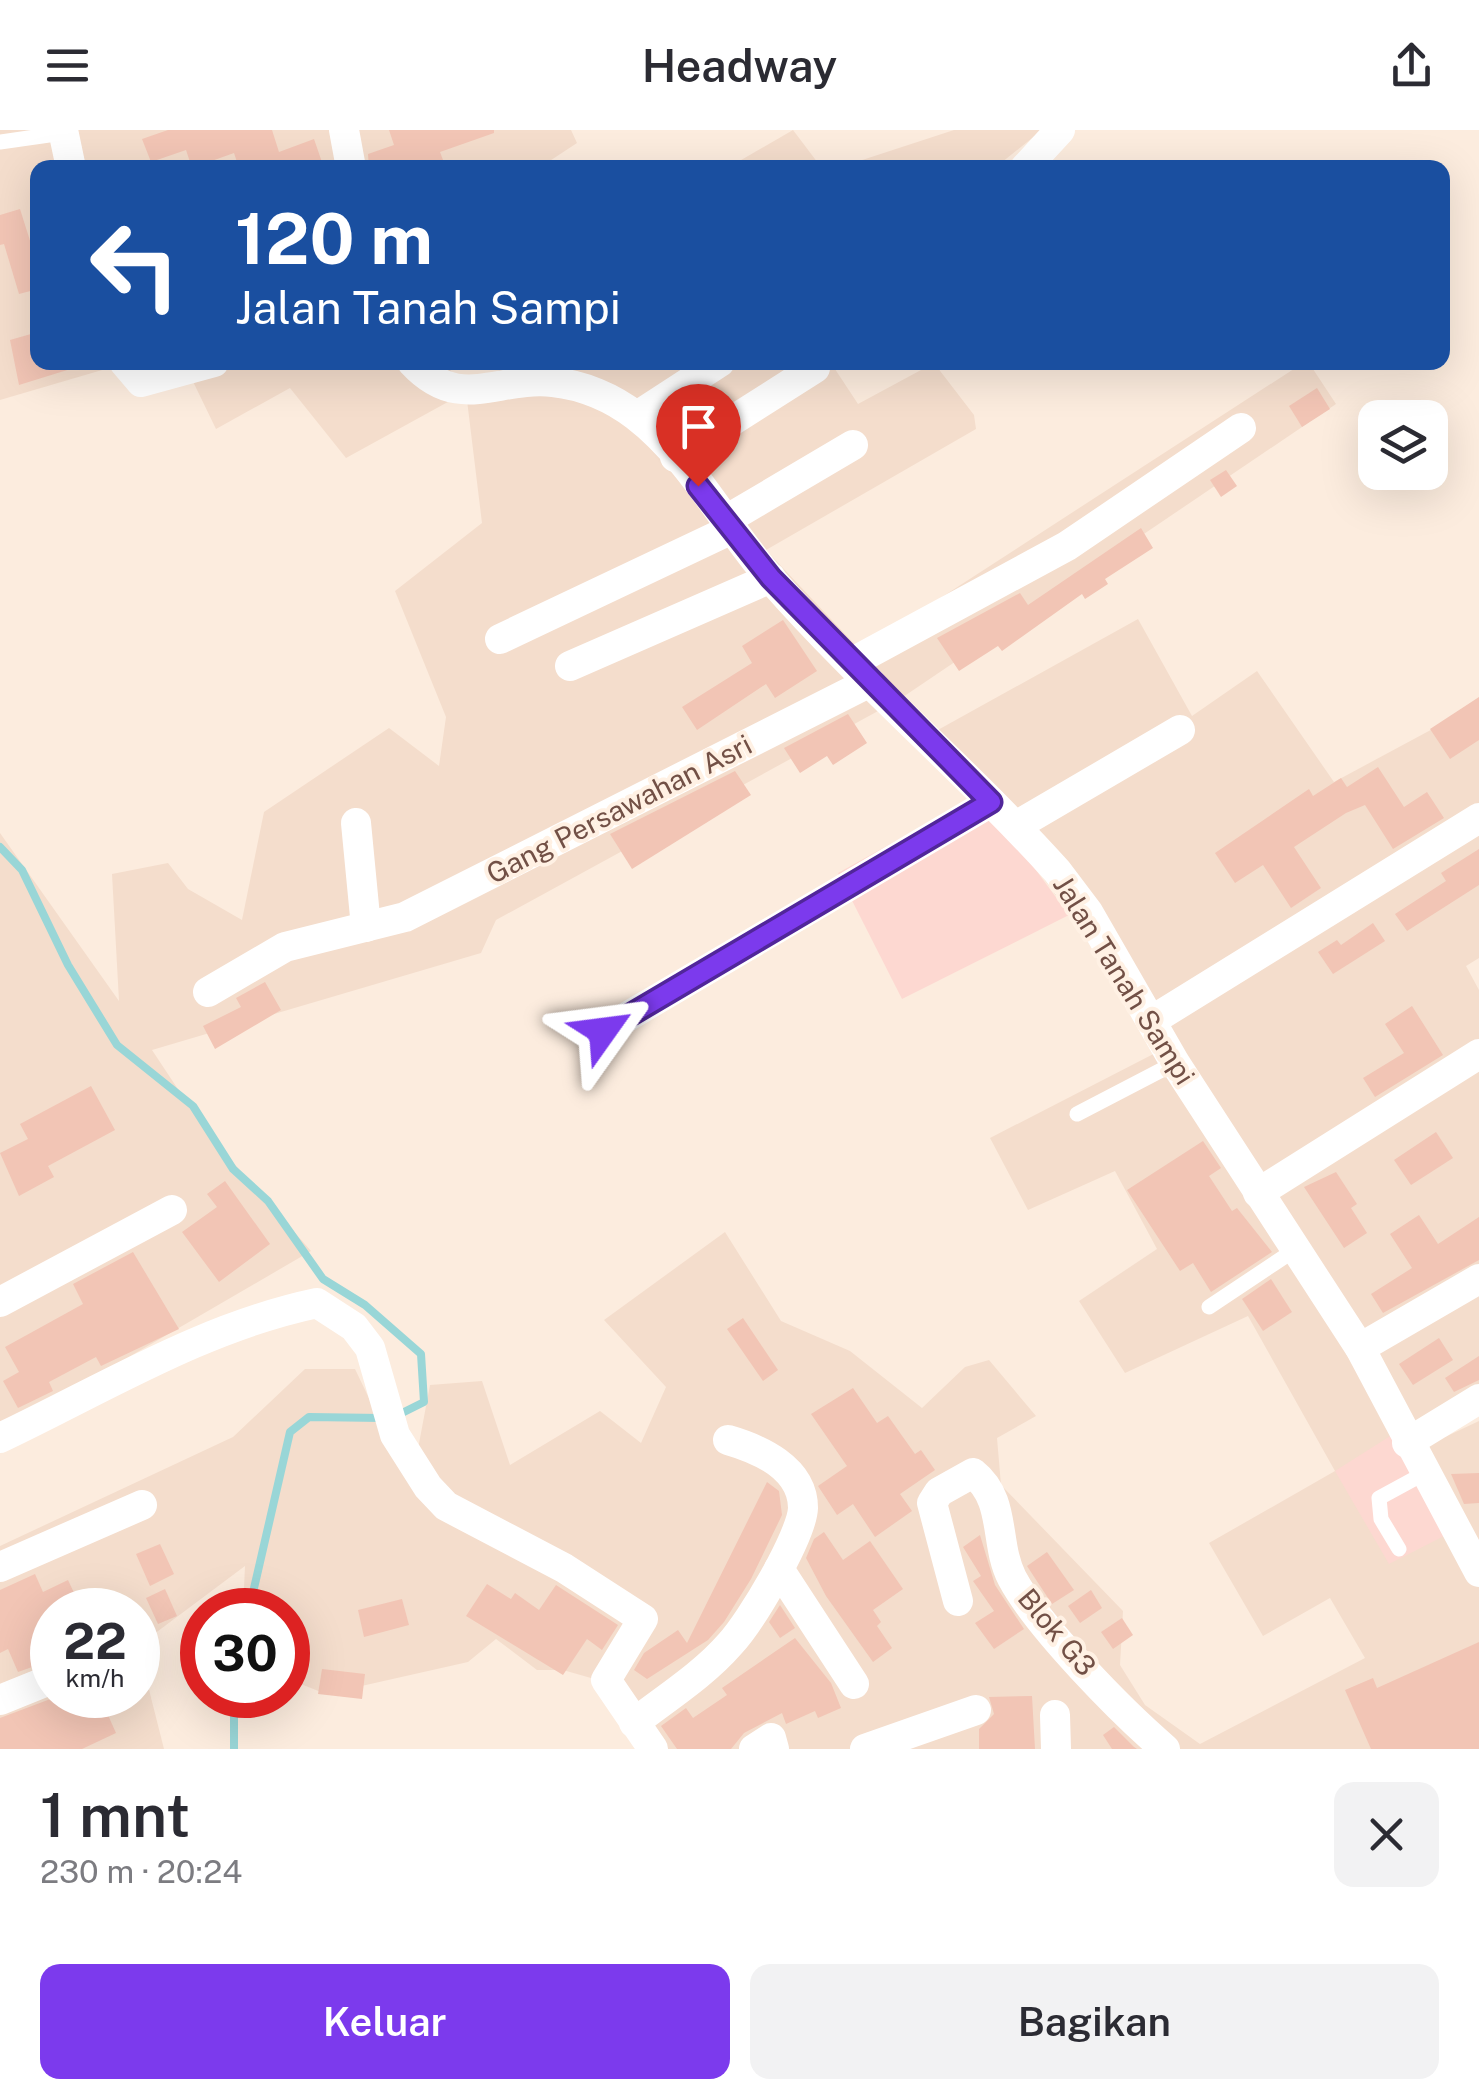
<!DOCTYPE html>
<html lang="id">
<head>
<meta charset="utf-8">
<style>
  body { margin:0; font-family:"Public Sans",sans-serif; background:#f2f2f3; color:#2b2b33; height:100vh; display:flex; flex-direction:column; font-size:38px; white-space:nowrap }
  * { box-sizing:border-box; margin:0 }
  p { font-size:32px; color:#7c7c81 }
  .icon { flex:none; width:55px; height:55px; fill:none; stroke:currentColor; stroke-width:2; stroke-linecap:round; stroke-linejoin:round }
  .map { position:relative; height:1619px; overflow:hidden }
  .sheet { display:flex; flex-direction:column; background:#fff; flex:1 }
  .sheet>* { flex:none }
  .banner { position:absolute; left:30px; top:30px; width:1420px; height:210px; border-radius:20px; box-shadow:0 10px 40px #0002; background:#1a4fa0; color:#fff; overflow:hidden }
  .buttons { position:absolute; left:1358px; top:270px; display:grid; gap:20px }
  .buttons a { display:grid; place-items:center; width:90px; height:90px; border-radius:20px; background:#fff; box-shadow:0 10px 40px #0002; font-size:50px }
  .speed { position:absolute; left:30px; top:1458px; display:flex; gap:20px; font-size:50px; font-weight:700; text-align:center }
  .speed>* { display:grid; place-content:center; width:130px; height:130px; border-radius:50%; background:#fff; box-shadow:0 10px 40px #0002; line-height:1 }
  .speed small { font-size:25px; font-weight:400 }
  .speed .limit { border:15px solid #d22; background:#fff; color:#111 }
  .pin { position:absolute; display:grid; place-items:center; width:85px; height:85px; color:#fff; margin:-102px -42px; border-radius:50% 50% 50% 0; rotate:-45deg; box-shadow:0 0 10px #0007 }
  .pin .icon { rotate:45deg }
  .me { position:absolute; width:110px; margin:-55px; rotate:59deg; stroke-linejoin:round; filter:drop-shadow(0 0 8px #0008) }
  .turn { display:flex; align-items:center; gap:35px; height:210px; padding:0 40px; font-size:45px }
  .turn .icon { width:130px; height:130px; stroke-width:2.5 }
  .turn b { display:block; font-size:70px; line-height:85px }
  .round { display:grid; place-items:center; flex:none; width:105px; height:105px; border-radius:20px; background:#f2f2f3 }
  .summary { display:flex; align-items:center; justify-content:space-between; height:170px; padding:0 40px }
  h1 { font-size:60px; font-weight:600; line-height:75px }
  .action { display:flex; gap:20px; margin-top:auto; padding:20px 40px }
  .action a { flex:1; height:115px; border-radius:20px; background:#7c3aed; color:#fff; font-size:40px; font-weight:600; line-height:115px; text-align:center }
  .action a+a { background:#f2f2f3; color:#2b2b33 }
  header { display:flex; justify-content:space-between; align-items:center; height:130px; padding:0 40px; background:#fff; font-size:45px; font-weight:600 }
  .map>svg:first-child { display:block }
  .residential { fill:#f4ddcc; fill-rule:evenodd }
  .commercial { fill:#fdd8d1 }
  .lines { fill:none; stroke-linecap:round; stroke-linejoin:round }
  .stream { stroke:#99d6d7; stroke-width:8 }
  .building { fill:#f2c5b5 }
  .lane { stroke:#fff; stroke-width:15 }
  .street { stroke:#fff; stroke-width:30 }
  .route-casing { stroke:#51269a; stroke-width:25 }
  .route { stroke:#7c3aed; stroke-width:18 }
  .labels { text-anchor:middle; stroke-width:8; stroke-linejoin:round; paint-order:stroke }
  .street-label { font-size:28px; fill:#725046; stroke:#fff1e4 }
</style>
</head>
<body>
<header><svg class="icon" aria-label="menu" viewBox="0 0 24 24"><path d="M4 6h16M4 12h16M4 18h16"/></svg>Headway<svg class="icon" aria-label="share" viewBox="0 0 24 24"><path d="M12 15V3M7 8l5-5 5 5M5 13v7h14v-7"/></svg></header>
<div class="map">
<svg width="1479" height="1619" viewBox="0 0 1479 1619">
  <rect width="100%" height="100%" fill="#fcecde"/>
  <!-- residential -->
  <g class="residential">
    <path d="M0 0H571L577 13 539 38H38V232L126 233 0 270Z"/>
    <path d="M793 0 821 37H729Z"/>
    <path d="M954 0H1042L996 37 825 38 850 34Z"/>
    <path d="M184 233H445L466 261 511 233H831L858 274 934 233 974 285 976 299 766 420 860 520 1303 233H1309L1336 274 900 569 496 790 481 823 152 920 207 1003 311 1121 0 1302V703L119 871 112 744 168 733 188 759 242 790 264 682 389 598 439 636 446 587 395 461 482 393 466 262 346 328 290 258 216 299Z"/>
    <path d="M1138 489 1192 586 1257 541 1334 652 1479 574V828L1466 836 1479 860V1275L1445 1307 1479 1291V1619H654L598 1550 563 1540H537L496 1509 468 1532 326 1564 288 1549V1480H243L245 1436 138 1516 164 1619H0V1416L233 1307 305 1239H355L411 1356 430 1255 482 1251 510 1335 600 1281 641 1313 666 1257 604 1190 725 1102 781 1191 850 1221 922 1278 965 1237 989 1230 1036 1286 997 1308 1001 1355 1123 1481 1120 1535 1145 1575 1200 1614 1365 1528 1330 1468 1263 1506 1209 1413 1335 1341 1248 1186 1125 1243 1079 1171 1157 1119 1115 1041 1028 1080 990 1008 1167 917 936 601ZM52 1480H138V1565H52Z"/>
  </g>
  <!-- commercial -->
  <g class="commercial">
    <path d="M980 664 1069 785 902 869 838 743Z"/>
    <path d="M1395 1303 1446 1405 1389 1434 1335 1341Z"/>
  </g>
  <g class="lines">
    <!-- stream -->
    <g class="stream">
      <path d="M0 717 22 740 68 835 117 915 193 976 233 1039 268 1071 323 1149 365 1175 421 1224 424 1272 396 1286"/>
      <path d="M249 1480 290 1302 309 1287 382 1288"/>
      <path d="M234 1565V1619"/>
    </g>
  </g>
  <!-- building -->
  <g class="building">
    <path d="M168 0H272L279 22 314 9 324 38H239L234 23 192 38 186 20 151 32 142 9Z"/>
    <path d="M389 0H494V3L440 22 446 38H369L368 24 394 15Z"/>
    <path d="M20 79 38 136V159L19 164 4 114 0 115V85Z"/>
    <path d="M38 202V232H76L77 237 19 255 10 210Z"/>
    <path d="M1317 258 1330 279 1302 297 1289 276Z"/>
    <path d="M1226 340 1237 356 1221 367 1210 350Z"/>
    <path d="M1141 398 1153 418 1105 449 1108 454 1085 469 1082 464 1002 521 998 516 959 541 937 508 1020 463 1028 475Z"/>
    <path d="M783 490 817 541 775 568 766 554 697 600 682 577 752 533 742 516Z"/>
    <path d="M1479 567V610L1450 629 1430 599Z"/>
    <path d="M848 584 867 613 833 635 827 626 800 643 784 618Z"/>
    <path d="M1378 637 1404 677 1427 662 1444 688 1393 719 1365 675 1346 683 1294 717 1321 758 1291 778 1263 735 1235 753 1215 723 1309 659 1313 666 1341 648 1347 657Z"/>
    <path d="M735 641 751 665 632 739 610 704Z"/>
    <path d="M1479 719V755L1407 801 1395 784 1446 751 1441 743Z"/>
    <path d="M1373 793 1385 811 1333 844 1318 822 1337 810 1341 815Z"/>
    <path d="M265 852 281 880 215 919 203 896 241 877 236 868Z"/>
    <path d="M1412 876 1443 925 1375 967 1363 948 1404 923 1385 894Z"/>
    <path d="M91 956 115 1000 48 1036 54 1047 19 1066 0 1023 28 1009 20 994Z"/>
    <path d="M1436 1002 1453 1028 1411 1055 1394 1030Z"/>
    <path d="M1203 1011 1221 1038 1209 1046 1232 1081 1237 1078 1272 1122 1211 1162 1193 1133 1180 1141 1127 1060Z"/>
    <path d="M1336 1042 1357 1074 1351 1078 1367 1103 1344 1118 1304 1057Z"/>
    <path d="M225 1051 270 1114 219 1152 182 1102 217 1077 207 1064Z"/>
    <path d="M1419 1085 1438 1114 1479 1087V1130L1383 1183 1371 1164 1412 1138 1390 1104Z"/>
    <path d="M133 1122 179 1199 101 1236 96 1227 49 1252 53 1261 18 1278 3 1251 19 1242 5 1217 83 1174 73 1154Z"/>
    <path d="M1271 1149 1292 1182 1263 1201 1242 1169Z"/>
    <path d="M743 1188 778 1240 763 1251 727 1199Z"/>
    <path d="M1439 1208 1453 1230 1413 1255 1399 1234Z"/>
    <path d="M1479 1226V1250L1454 1262 1445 1248Z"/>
    <path d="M853 1258 877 1293 888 1286 915 1324 921 1320 935 1340 900 1364 912 1381 875 1407 853 1374 837 1385 818 1356 847 1336 811 1284Z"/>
    <path d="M1479 1343V1373L1464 1374 1451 1344Z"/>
    <path d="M767 1352 779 1361 782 1385 751 1449 724 1492 708 1510 647 1549 634 1540 644 1523 678 1500 687 1513Z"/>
    <path d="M824 1402 843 1430 870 1411 903 1459 873 1480 881 1492 877 1496 892 1518 873 1532 826 1466 806 1428 814 1409Z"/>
    <path d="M980 1405 995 1455 1024 1499 994 1519 975 1493 994 1481 973 1451 981 1446 963 1417Z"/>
    <path d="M160 1414 174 1444 150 1456 136 1424Z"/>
    <path d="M1047 1422 1074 1460 1052 1474 1027 1436Z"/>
    <path d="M35 1444 43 1462 68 1450 77 1469 52 1480V1494L38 1500 52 1530 18 1542 8 1519 0 1523V1460Z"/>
    <path d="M487 1454 511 1469 515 1463 539 1480 556 1455 618 1495 602 1520 587 1509 563 1545 466 1486Z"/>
    <path d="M165 1459 177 1486 158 1494 146 1468Z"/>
    <path d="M1091 1460 1102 1478 1080 1493 1068 1476Z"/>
    <path d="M402 1469 409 1495 364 1507 358 1480Z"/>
    <path d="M780 1475 795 1498 780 1508 769 1492Z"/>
    <path d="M1122 1488 1133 1505 1113 1519 1101 1502Z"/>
    <path d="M795 1508 831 1553 841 1578 818 1588 815 1581 786 1594 782 1583 744 1603 731 1619H677L661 1596 686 1578 693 1588 727 1565 722 1558Z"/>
    <path d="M1479 1512V1619H1371L1345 1560 1373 1548 1377 1558Z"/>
    <path d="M322 1539 365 1544 362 1569 318 1564Z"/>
    <path d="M61 1565H99L116 1603 82 1619H0V1588Z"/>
    <path d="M1032 1566 1035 1619H979V1599L994 1584 989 1567Z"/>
    <path d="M1114 1597 1134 1617 1137 1619H1112L1103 1605Z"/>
  </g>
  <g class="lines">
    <!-- lane -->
    <g class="lane">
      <path d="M0 12 63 3"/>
      <path d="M1077 984 1175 933"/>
      <path d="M1209 1177 1299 1117"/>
      <path d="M1399 1419 1381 1389 1379 1368 1425 1343"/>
    </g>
    <!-- street -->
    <g class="street">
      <path d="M63 0 71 38"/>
      <path d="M344 0 351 38"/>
      <path d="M1025 38 1060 0"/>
      <path d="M124 232 141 252 214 232"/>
      <path d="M412 232C459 283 497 246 553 252 583 255 613 268 636 286 691 328 726 398 771 449 861 552 966 640 1057 741L1088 782 1175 933 1360 1218 1479 1442"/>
      <path d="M637 286 720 232"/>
      <path d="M675 327 815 238"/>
      <path d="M726 390 853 315"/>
      <path d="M500 509 732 399"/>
      <path d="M851 533 1067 416 1241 298"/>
      <path d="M570 536 771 448"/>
      <path d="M356 693 366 797"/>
      <path d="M1016 696 1180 600"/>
      <path d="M208 862 285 817 405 787 870 552"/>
      <path d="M1151 891 1479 688"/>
      <path d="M603 901 991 672"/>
      <path d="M1258 1063 1479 924"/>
      <path d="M0 1172 172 1080"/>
      <path d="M1360 1218 1479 1149"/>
      <path d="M0 1308C105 1258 203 1197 317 1173L354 1197 370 1218 395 1305 428 1357 446 1376 564 1438 643 1489 606 1550 653 1619"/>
      <path d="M1407 1313 1479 1269"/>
      <path d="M0 1437 142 1375"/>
      <path d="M779 1439 854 1554"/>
      <path d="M958 1471 932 1373 939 1362 973 1343C1007 1370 994 1413 1012 1448 1038 1497 1122 1582 1165 1619"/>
      <path d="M0 1570 52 1549"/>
      <path d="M1055 1585 1056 1619"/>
      <path d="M634 1593C666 1568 703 1545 730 1514 750 1493 802 1406 803 1378 803 1338 759 1319 728 1310"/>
      <path d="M754 1619 771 1608 774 1619"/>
      <path d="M865 1619 976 1580"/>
    </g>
  </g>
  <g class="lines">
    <defs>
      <path id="route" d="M603 901 991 672 771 448 698 356"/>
    </defs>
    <!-- route casing -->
    <use href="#route" class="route-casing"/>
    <!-- route -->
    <use href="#route" class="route"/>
  </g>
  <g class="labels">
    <!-- street labels -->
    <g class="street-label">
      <text transform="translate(619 679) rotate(-27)" y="10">Gang Persawahan Asri</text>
      <text transform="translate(1124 850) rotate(58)" y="10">Jalan Tanah Sampi</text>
      <text transform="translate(1057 1502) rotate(50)" y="10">Blok G3</text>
    </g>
  </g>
</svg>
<div class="buttons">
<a><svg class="icon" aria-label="layers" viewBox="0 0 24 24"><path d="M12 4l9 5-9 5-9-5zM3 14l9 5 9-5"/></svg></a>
</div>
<div class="speed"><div>22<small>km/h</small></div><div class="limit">30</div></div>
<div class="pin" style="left:698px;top:356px;background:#d93025"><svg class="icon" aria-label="arrive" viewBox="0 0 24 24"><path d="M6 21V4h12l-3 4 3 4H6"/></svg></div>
<svg class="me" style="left:603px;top:901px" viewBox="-20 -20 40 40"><path d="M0-17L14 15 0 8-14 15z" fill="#7c3aed" stroke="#fff" stroke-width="4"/></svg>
<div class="banner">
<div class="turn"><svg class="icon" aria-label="left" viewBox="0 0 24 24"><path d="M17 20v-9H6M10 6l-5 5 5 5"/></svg><div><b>120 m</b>Jalan Tanah Sampi</div></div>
</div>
</div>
<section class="sheet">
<div class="summary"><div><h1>1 mnt</h1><p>230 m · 20:24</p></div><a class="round"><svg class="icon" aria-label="close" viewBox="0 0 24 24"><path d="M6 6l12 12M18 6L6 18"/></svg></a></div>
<div class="action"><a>Keluar</a><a>Bagikan</a></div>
</section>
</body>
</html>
